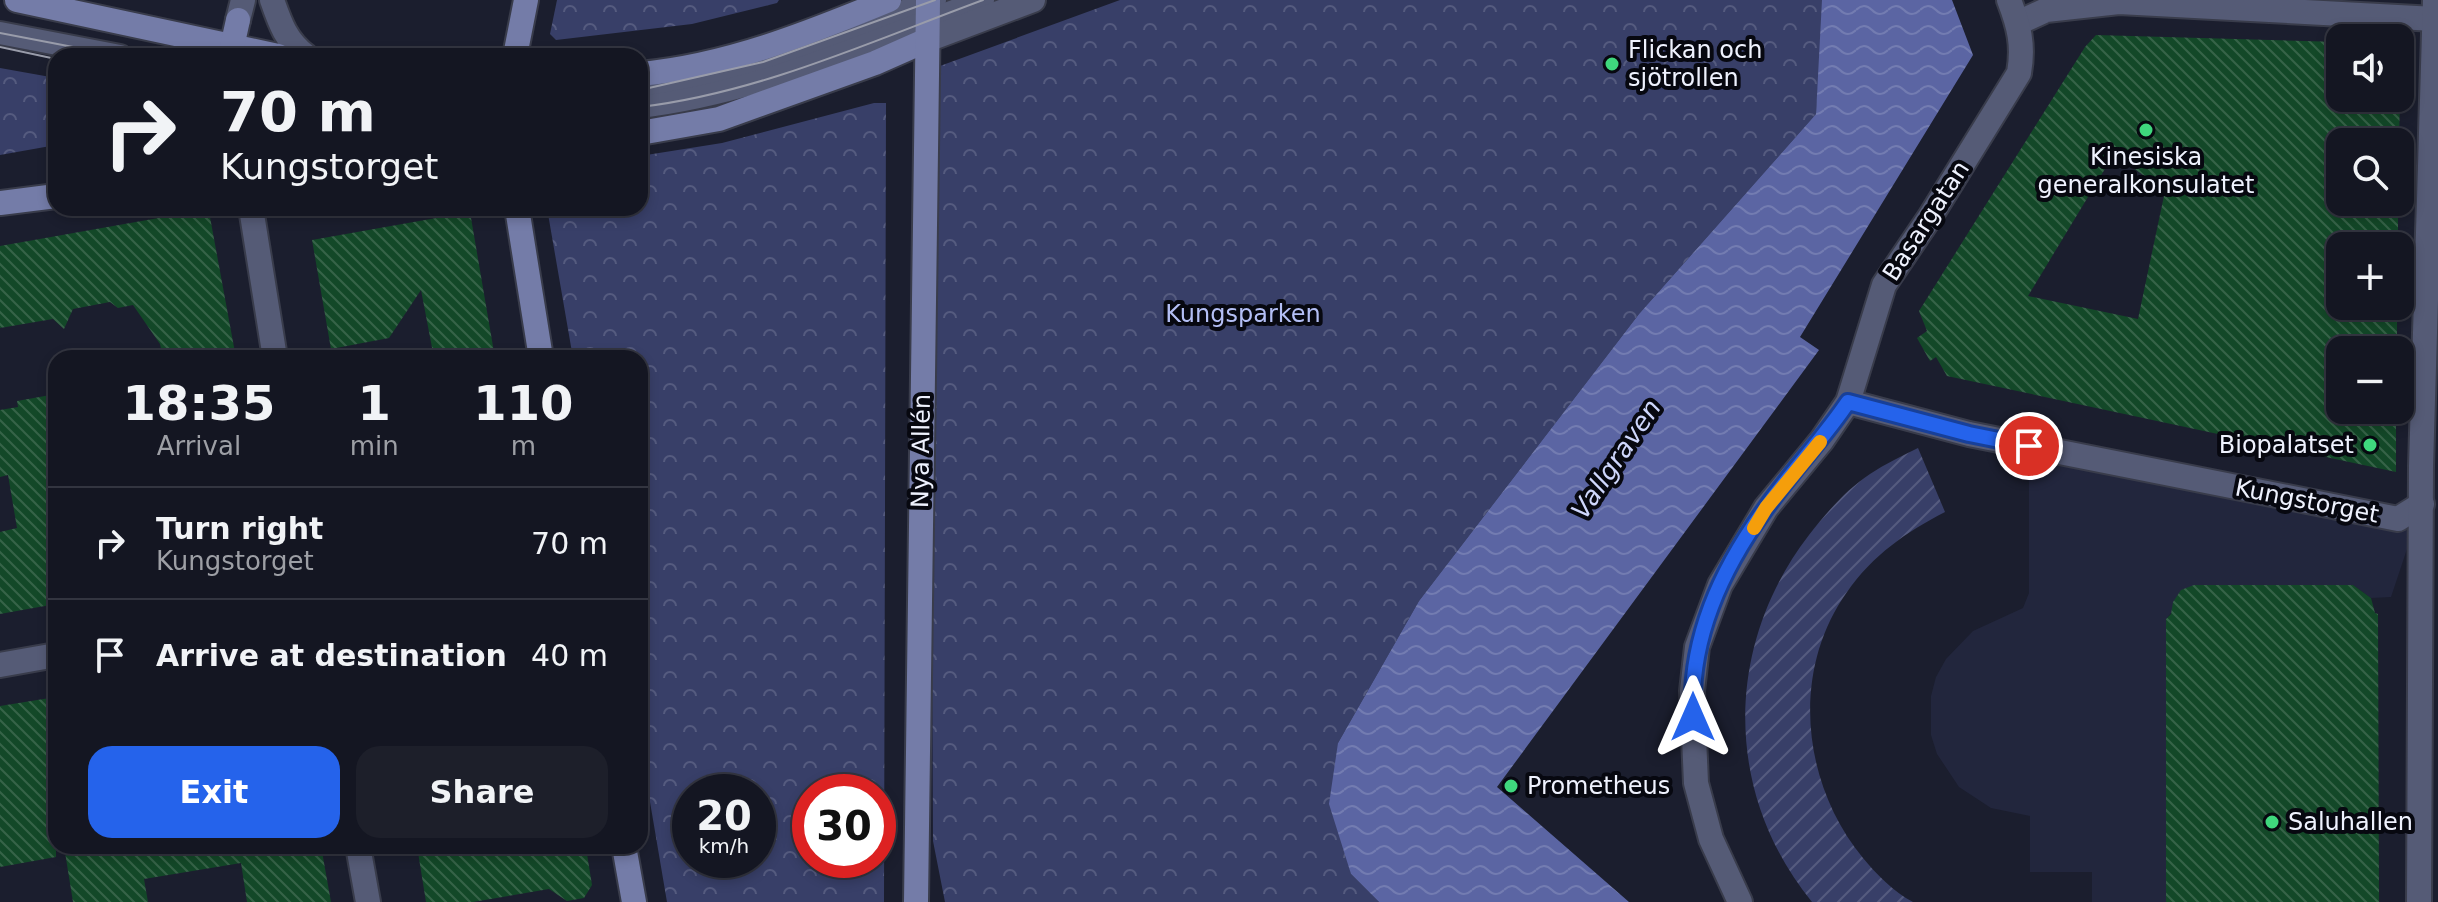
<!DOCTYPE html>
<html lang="en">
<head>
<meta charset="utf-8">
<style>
  body { margin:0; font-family:"DejaVu Sans",sans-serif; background:#1d1f2a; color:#f1f3f6; height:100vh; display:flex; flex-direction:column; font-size:30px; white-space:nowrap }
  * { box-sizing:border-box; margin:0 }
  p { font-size:26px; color:#9d9fa5 }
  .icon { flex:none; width:44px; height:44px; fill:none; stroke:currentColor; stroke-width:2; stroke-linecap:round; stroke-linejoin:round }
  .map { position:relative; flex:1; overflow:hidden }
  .side { position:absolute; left:48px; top:350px; width:600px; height:504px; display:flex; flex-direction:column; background:#141622; border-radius:24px; box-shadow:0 4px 12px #0003,0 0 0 2px #333540 }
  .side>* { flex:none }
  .top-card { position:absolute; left:48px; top:48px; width:600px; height:168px; border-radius:24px; box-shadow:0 4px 12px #0003,0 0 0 2px #333540; background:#141622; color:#f1f3f6; overflow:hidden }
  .fabs { position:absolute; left:2326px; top:24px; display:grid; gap:16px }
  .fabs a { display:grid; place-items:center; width:88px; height:88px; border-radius:16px; background:#141622; box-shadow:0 4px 12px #0003,0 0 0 2px #333540; font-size:40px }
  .speed { position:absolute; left:672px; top:774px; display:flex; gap:16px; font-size:40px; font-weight:700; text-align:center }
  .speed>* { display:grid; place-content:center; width:104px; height:104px; border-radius:50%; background:#141622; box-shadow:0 4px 12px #0003,0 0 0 2px #333540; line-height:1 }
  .speed small { font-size:20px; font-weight:400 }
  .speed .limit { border:12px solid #d22; background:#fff; color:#111 }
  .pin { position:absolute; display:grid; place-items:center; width:68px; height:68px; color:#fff; margin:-34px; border:4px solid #fff; border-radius:50%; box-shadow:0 2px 8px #0007 }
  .me { position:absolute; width:88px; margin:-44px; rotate:0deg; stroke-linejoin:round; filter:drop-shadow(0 0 6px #0008) }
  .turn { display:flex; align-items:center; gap:28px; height:168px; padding:0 40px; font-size:36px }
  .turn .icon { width:104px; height:104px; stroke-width:2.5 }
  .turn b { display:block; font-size:56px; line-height:68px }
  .eta { display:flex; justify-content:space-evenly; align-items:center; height:136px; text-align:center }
  .eta b { font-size:48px; font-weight:800; line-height:56px }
  .button { display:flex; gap:16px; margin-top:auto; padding:16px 40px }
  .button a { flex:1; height:92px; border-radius:24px; background:#2563eb; color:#fff; font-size:32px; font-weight:800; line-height:92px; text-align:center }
  .button a+a { background:#1d1f2a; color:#f1f3f6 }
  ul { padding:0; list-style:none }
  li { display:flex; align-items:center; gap:24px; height:112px; padding:0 40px; border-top:2px solid #333540 }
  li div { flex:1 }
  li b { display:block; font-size:30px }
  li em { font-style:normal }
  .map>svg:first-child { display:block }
  .built { fill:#22263d }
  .park { fill:url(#park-crowns); fill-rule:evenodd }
  .garden { fill:url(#garden-furrows) }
  .water { fill:url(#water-waves) }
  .building { fill:url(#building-back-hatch); fill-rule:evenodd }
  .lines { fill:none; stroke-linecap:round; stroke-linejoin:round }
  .lane-casing { stroke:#393c4b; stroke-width:26 }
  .street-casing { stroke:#393c4b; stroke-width:28 }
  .secondary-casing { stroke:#393c4b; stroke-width:28 }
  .lane { stroke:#555b76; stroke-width:22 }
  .street { stroke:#555b76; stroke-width:24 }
  .secondary { stroke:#747ca8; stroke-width:24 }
  .tram { stroke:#999caa; stroke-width:2 }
  .route-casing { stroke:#184099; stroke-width:20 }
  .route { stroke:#2563eb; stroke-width:14 }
  .slow { stroke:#f59e0b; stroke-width:14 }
  .poi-dot { fill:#3fd77d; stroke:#070810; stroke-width:3 }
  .labels { text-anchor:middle; stroke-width:8; stroke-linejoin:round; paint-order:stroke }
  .poi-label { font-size:24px; fill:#eff2fe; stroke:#070810; text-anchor:start }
  .street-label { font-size:24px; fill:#eff2fe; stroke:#070810 }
  .park-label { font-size:24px; fill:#b4bff5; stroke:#070810 }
  .water-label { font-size:26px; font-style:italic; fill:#cfd7fc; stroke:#070810 }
</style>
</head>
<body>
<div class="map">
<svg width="2438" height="902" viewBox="0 0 2438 902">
  <defs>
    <pattern id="park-crowns" width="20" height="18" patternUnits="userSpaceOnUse" patternTransform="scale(2)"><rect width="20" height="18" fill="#383f68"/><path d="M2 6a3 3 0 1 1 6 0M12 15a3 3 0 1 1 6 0" fill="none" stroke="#555b7f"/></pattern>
    <pattern id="garden-furrows" width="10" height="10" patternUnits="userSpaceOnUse" patternTransform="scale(2)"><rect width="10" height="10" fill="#383f68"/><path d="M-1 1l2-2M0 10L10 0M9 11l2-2" fill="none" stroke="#555b7f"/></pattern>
    <pattern id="water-waves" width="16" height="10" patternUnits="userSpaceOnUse" patternTransform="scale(2)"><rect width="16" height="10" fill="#5b65a3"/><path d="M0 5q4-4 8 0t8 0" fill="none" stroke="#737cb1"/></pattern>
    <pattern id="building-back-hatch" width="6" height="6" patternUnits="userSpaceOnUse" patternTransform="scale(2)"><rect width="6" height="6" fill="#134828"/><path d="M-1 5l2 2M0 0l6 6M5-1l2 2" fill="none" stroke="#366348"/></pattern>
  </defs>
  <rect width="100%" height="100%" fill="#1b1e2e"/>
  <!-- built -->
  <path class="built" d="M2029 446 2398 519 2422 504 2391 597 2371 598 2353 585H2194L2166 619V902H2092V872H2030V816L1991 808 1959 787 1937 754 1931 735V696L1936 677 1946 659 1973 631 2023 608 2029 593Z"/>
  <!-- park -->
  <g class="park">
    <path d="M557 0H779L777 3 692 24 556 40 550 34Z"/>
    <path d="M1120 0H1822L1824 3 1816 114 1639 314 1419 601 1338 743 1351 874 1379 902H945L933 841 929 70Z"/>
    <path d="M0 68 56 78V145L0 155Z"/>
    <path d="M874 103H886L884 902H667L640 743V358H573L547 208H640V156L722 143ZM690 792H758V860H690ZM810 792H878V860H810Z"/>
  </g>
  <!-- garden -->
  <path class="garden" d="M1918 448 1945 512C1906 532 1873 555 1847 592 1790 672 1802 784 1863 858 1876 874 1894 892 1913 902H1812C1723 793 1724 645 1809 535 1826 513 1847 489 1870 474 1885 464 1902 456 1918 448Z"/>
  <!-- water -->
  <path class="water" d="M1822 0H1952L1973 55 1800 337 1819 350 1497 787 1629 902H1379L1351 874 1329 804 1338 743 1419 601 1639 314 1816 114Z"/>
  <!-- building -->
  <g class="building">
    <path d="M2096 35 2340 42V98H2400L2399 142H2340V202H2398V246H2340V306H2397V350H2340V410H2396V472L1947 376 1936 357 1930 361 1917 338 1927 331 1919 311 2085 47ZM2114 154 2165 191 2138 319 2028 296Z"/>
    <path d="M198 211 210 217 236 358H163L160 344 133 305 118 308 110 302 73 309 64 329 53 319 0 328V246Z"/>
    <path d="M470 212 495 358H434L421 290 389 338 331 349 312 240Z"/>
    <path d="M56 394V604L0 614V532L17 528 8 475 0 477V410L18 407 17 401Z"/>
    <path d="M2194 585H2353L2371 598 2375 613 2378 614 2379 902H2166V619L2171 614 2173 602 2181 590Z"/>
    <path d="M56 697V857L0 867V706Z"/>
    <path d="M64 846H321L331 902H247L241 863 144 879 148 902H73Z"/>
    <path d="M417 846H579L580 855 587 854 592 885 584 898 567 901 549 889 473 902H426Z"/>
  </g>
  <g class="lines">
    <defs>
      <g id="lane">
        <path d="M0 33 120 56"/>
        <path d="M640 90 763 62 935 0"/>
        <path d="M640 107C759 93 872 41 983 0"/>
      </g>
      <g id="street">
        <path d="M272 0C280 23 286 41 306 56"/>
        <path d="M238 20 243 0"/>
        <path d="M2018 23 2046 10 2119 2 2435 19"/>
        <path d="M927 40 1033 0"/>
        <path d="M251 208 275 358"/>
        <path d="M1848 402 1969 434 2398 519 2422 504"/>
        <path d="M0 665 56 655"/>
        <path d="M358 846 368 902"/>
        <path d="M1740 902 1711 839 1696 783 1692 691 1697 647 1720 585 1766 508 1822 440 1848 402 1884 285 1930 217 2019 73C2024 45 2019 26 2009 0"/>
        <path d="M2419 902 2421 466 2435 0"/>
      </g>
      <g id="secondary">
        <path d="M17 0 278 56"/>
        <path d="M230 56 238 20"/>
        <path d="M515 56 526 0"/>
        <path d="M640 74C727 66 809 33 889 0"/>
        <path d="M640 133 719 119 875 63 927 40"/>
        <path d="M0 203 56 196"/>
        <path d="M517 208 541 358"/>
        <path d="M624 846 634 902"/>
        <path d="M916 902 928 0"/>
      </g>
    </defs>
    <!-- lane casing -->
    <use href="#lane" class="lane-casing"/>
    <!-- street casing -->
    <use href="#street" class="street-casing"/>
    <!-- secondary casing -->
    <use href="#secondary" class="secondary-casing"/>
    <!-- lane -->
    <use href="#lane" class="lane"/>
    <!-- street -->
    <use href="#street" class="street"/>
    <!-- secondary -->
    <use href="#secondary" class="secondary"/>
    <!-- tram -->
    <g class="tram">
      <path d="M0 33 120 56"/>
      <path d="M0 47 56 59"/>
      <path d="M640 90 763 62 935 0"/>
      <path d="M640 107C759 93 872 41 983 0"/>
    </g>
  </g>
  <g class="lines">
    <defs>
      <path id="route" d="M1693 717C1689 639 1721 570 1766 508 1792 471 1823 439 1848 402L1969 434 2029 446"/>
    </defs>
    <!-- route casing -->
    <use href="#route" class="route-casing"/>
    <!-- route -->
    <use href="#route" class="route"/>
    <!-- slow -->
    <path class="slow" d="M1754 528 1766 508 1820 442"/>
  </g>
  <!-- markers -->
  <g class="poi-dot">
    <circle cx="1612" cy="64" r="8"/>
    <circle cx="2146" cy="130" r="8"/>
    <circle cx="2370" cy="445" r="8"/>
    <circle cx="1511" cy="786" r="8"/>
    <circle cx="2272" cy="822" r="8"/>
  </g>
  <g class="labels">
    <!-- poi labels -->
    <g class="poi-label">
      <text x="1628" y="58">Flickan och<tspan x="1628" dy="28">sjötrollen</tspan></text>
      <text x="2146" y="165" text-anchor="middle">Kinesiska<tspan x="2146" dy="28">generalkonsulatet</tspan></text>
      <text x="2354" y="453" text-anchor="end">Biopalatset</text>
      <text x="1527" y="794">Prometheus</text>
      <text x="2288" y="830">Saluhallen</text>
    </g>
    <!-- street labels -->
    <g class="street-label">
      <text transform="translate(1926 221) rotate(-57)" y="8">Basargatan</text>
      <text transform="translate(921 451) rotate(-89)" y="8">Nya Allén</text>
      <text transform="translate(2307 501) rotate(11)" y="8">Kungstorget</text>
    </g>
    <!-- park labels -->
    <g class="park-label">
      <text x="1243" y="322">Kungsparken</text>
    </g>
    <!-- water labels -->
    <g class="water-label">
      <text transform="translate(1616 459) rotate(-56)" y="9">Vallgraven</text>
    </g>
  </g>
</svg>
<div class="fabs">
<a><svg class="icon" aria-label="sound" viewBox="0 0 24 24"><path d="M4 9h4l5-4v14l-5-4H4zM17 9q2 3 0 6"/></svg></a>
<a><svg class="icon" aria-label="search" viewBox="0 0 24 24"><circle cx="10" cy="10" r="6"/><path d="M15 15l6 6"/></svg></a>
<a>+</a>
<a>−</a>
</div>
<div class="speed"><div>20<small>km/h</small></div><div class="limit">30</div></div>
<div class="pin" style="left:2029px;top:446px;background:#d93025"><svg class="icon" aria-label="arrive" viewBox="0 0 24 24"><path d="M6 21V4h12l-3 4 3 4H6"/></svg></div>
<svg class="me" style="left:1693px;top:717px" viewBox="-20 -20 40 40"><path d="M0-17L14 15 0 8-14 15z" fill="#2563eb" stroke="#fff" stroke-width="4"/></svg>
<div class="top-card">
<div class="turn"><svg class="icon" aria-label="right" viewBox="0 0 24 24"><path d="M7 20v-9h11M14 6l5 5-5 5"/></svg><div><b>70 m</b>Kungstorget</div></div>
</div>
<section class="side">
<div class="eta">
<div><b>18:35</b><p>Arrival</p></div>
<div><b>1</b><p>min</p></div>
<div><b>110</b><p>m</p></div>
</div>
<ul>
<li><svg class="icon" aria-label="right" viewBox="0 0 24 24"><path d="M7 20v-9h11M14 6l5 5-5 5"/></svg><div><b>Turn right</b><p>Kungstorget</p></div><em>70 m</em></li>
<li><svg class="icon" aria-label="arrive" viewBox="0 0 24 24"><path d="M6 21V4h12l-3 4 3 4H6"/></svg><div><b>Arrive at destination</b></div><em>40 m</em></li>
</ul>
<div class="button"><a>Exit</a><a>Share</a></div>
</section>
</div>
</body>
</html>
